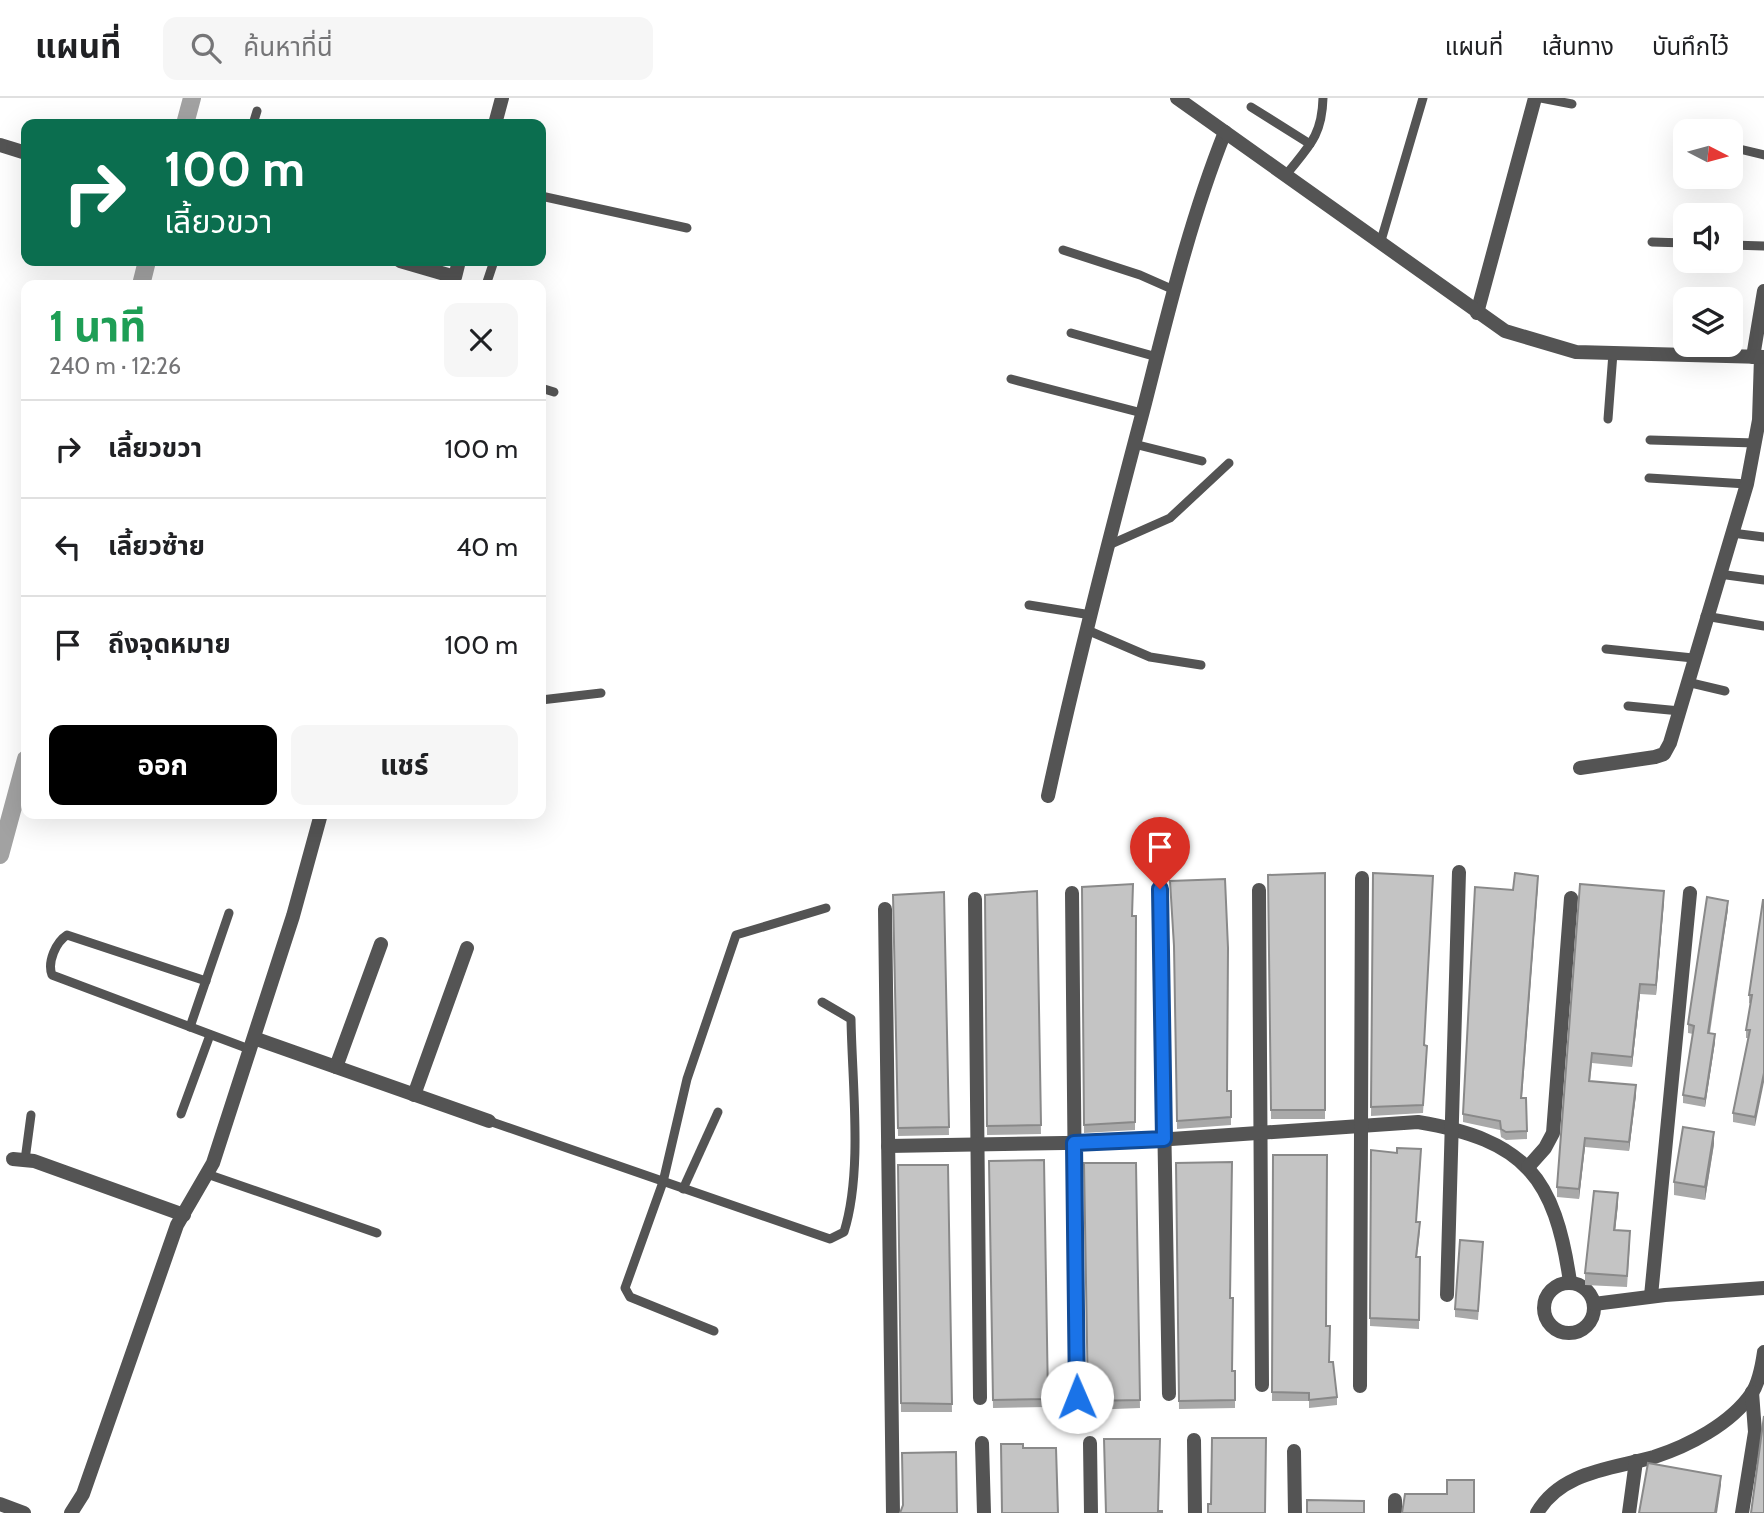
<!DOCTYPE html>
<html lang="th">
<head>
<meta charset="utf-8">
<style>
  body { margin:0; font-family:Cabin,"Noto Sans Thai",sans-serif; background:#f6f6f6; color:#202124; height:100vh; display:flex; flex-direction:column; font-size:26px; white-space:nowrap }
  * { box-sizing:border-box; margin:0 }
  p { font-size:23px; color:#757577 }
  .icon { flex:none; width:38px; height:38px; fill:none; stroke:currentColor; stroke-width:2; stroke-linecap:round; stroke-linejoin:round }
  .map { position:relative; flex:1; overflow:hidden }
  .panel { position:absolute; left:21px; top:182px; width:525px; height:539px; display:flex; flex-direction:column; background:#fff; border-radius:14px; box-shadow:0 7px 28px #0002 }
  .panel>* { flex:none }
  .guide { position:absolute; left:21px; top:21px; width:525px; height:147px; border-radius:14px; box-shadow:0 7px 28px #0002; background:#0b6e4f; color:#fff; overflow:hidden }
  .needle { width:46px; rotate:96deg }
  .fabs { position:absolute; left:1673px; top:21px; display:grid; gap:14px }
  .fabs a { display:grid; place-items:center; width:70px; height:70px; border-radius:14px; background:#fff; box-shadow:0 7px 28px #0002; font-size:35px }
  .pin { position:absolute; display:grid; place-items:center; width:60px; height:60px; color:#fff; margin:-72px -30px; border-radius:50% 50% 50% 0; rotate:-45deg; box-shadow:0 0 7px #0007 }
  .pin .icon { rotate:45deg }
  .me { position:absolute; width:77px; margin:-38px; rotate:359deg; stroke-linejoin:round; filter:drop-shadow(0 0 5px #0008) }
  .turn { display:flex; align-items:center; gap:24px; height:147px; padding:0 28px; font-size:32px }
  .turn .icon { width:91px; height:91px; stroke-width:2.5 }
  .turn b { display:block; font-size:49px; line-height:60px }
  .round { display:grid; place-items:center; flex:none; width:74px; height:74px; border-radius:14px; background:#f6f6f6 }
  .summary { display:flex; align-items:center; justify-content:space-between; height:119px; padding:0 28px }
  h1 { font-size:42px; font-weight:700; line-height:52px; color:#1e9e55 }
  .cta { display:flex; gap:14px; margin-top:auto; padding:14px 28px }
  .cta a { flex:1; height:80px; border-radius:14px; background:#000; color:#fff; font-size:28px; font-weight:700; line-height:80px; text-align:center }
  .cta a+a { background:#f6f6f6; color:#202124 }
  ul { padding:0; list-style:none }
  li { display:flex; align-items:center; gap:21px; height:98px; padding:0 28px; border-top:2px solid #e0e0e0 }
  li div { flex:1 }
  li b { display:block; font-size:26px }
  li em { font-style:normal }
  header { display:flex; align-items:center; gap:42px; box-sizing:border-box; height:98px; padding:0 35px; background:#fff; border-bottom:2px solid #e0e0e0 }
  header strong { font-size:33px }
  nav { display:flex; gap:38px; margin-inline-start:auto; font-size:24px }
  .search { width:490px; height:63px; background:#f6f6f6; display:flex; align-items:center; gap:18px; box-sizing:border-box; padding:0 24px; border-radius:14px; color:#757577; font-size:26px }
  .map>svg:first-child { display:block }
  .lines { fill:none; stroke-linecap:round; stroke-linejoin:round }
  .canal { stroke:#a2a2a2; stroke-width:18 }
  .service { stroke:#545454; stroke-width:9 }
  .minor { stroke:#545454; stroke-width:14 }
  .tertiary { stroke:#545454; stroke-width:14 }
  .wall { fill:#a9a9a9 }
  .shaded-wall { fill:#898989 }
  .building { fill:#c4c4c4; stroke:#898989; stroke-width:2 }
  .route-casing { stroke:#114b97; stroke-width:18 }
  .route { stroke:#1a73e8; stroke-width:12 }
</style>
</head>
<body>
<header>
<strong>แผนที่</strong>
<div class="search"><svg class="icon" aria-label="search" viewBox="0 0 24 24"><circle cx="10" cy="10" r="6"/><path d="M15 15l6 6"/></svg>ค้นหาที่นี่</div>
<nav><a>แผนที่</a><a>เส้นทาง</a><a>บันทึกไว้</a></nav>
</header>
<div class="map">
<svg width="1764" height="1415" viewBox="0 0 1764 1415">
  <rect width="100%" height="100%" fill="#fff"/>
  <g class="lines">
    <!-- canal -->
    <g class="canal">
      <path d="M185 26 192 0"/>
      <path d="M141 187 147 163"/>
      <path d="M0 757 26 661"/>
    </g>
    <!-- service -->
    <g class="service">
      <path d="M1541 0 1572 6"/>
      <path d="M1251 9 1310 46"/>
      <path d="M253 26 257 13"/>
      <path d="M1731 49 1764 57"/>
      <path d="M1285 78C1308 49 1322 39 1323 0"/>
      <path d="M541 98 687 130"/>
      <path d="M1652 144 1685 145"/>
      <path d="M1380 146 1423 0"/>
      <path d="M1731 147 1764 148"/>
      <path d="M1063 152 1140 177 1174 192"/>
      <path d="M486 187 494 163"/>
      <path d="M1692 201V196"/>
      <path d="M1071 235 1157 259"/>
      <path d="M1011 281 1142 315"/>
      <path d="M541 290 554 294"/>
      <path d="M1608 321 1613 255"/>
      <path d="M1650 342 1756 345"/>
      <path d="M1134 346 1202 363"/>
      <path d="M1649 380 1747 386"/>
      <path d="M1732 435 1764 439"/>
      <path d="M1109 447 1170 420 1229 365"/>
      <path d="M1719 476 1764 482"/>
      <path d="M1029 507 1091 517"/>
      <path d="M1705 518 1764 528"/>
      <path d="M1087 532 1150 559 1201 567"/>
      <path d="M1606 551 1693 560"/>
      <path d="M1687 584 1725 593"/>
      <path d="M541 602 601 595"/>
      <path d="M1628 608 1680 613"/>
      <path d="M206 883 67 837C56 844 47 864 52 877L249 951"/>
      <path d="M190 929 229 815"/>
      <path d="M181 1016 210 937"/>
      <path d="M489 1023 830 1141 844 1134C863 1074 852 985 851 921L822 904"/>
      <path d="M25 1062 31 1017"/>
      <path d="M207 1076 377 1135"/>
      <path d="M683 1091 718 1014"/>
      <path d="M714 1233 630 1199 625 1190 663 1084 687 981 736 837 826 810"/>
    </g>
    <!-- minor -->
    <g class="minor">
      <path d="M1477 215 1535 0"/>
      <path d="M1753 259 1764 193"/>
      <path d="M1580 670 1655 659 1664 656 1670 645 1747 386 1759 322 1761 259"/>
      <path d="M1048 698C1076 569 1109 441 1143 313 1167 219 1189 124 1225 34"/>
      <path d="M1160 791 1169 1296"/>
      <path d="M1259 792 1262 1287"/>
      <path d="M1072 795 1077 1299"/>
      <path d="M975 801 980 1300"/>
      <path d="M885 811 893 1415"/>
      <path d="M254 940 489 1023"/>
      <path d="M336 969 381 846"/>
      <path d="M414 997 467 850"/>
      <path d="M888 1048 1128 1044 1418 1024C1525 1042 1555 1079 1570 1184"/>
      <path d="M13 1061 34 1063 184 1117"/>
      <path d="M1528 1069 1545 1050 1553 1035 1571 800"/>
      <circle cx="1569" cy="1210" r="25"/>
      <path d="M1447 1197 1459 774"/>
      <path d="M1651 1198 1690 795"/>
      <path d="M1594 1206 1665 1197 1764 1190"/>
      <path d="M1360 1288 1362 780"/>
      <path d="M1194 1342 1195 1415"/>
      <path d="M982 1345 984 1415"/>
      <path d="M1090 1345 1091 1415"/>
      <path d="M1294 1353 1295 1415"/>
      <path d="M1395 1402V1415"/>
      <path d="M0 1406 24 1415"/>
      <path d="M71 1415 83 1396 177 1127 213 1065 293 818 321 716"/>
      <path d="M1537 1415C1561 1373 1612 1371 1654 1359 1688 1348 1731 1326 1752 1295 1759 1284 1762 1268 1764 1254"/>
      <path d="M1629 1415 1636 1363"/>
      <path d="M1742 1415 1755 1334 1752 1294"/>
    </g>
    <!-- tertiary -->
    <g class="tertiary">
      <path d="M1177 0 1505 233 1576 254 1764 259"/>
      <path d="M495 26 502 0"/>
      <path d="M0 47 26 55"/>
      <path d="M400 163 455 179 459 163"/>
    </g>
  </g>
  <!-- wall -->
  <g class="wall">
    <path d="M1325 775V1021H1271L1268 777Z"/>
    <path d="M1373 775 1427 956 1423 1015 1371 1018Z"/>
    <path d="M1170 783 1227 993H1231V1027L1177 1031 1174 856Z"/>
    <path d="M1538 786 1522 1000 1527 1033V1041L1506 1042 1501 1039 1500 1032 1463 1024V1016L1513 792Z"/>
    <path d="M1580 786 1664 803 1656 897 1640 896 1632 969 1592 965 1590 984 1636 997 1629 1053 1585 1049 1579 1101 1557 1099V1089Z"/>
    <path d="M1082 789 1132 818H1136L1135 1032 1084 1035Z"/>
    <path d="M1037 793 1041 1036 987 1037 985 797Z"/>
    <path d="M944 794 949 1037 898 1038 893 797Z"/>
    <path d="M1763 802 1755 1028 1733 1024V1015L1748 940H1746V932L1751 906 1749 905V897Z"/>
    <path d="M1728 811 1710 935 1715 944 1705 1009 1683 1005V997L1693 936 1688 935V926Z"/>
    <path d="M1714 1046 1705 1102 1674 1097V1084Z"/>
    <path d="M1371 1052 1397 1055 1421 1060 1416 1124 1420 1133 1417 1159H1420L1419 1231 1370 1228Z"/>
    <path d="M1273 1057 1326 1228 1329 1264 1337 1299V1307L1309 1310V1303H1272Z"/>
    <path d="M1044 1062 1048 1309 993 1310 989 1063Z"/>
    <path d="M1084 1065H1136L1140 1310 1088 1312Z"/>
    <path d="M1176 1065 1230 1200 1232 1273H1235V1310L1179 1311Z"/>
    <path d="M898 1067H948L952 1314H901Z"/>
    <path d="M1618 1106 1615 1132 1630 1144 1627 1189 1585 1187V1175Z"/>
    <path d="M1483 1152 1478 1222 1455 1219V1211Z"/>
  </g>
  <!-- shaded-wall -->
  <g class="shaded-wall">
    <path d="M1538 778V786L1521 1008V1000Z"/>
    <path d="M1664 793V803L1656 897V887Z"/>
    <path d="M1728 803V811L1708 943V935Z"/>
    <path d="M1640 886V896L1632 969V959Z"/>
    <path d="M1715 936V944L1705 1009V1001Z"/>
    <path d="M1764 975V984L1755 1028V1019Z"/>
    <path d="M1636 987V997L1629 1053V1044Z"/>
    <path d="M1714 1034V1046L1705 1102V1089Z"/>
    <path d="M1585 1040V1049L1579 1101V1091Z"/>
    <path d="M1618 1095V1106L1614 1144V1132Z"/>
    <path d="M1721 1378V1387L1717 1415H1715Z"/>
  </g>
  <!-- building -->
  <g class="building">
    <path d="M1325 775V1012H1271L1268 777Z"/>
    <path d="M1373 775 1433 778 1424 947 1427 948 1423 1007 1371 1009Z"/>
    <path d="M1515 775 1538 778 1521 1000H1526L1527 1033 1506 1034 1501 1031 1500 1023 1463 1016 1475 789 1513 792Z"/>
    <path d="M1225 781 1228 850 1227 993H1231V1019L1177 1023 1174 848 1170 783Z"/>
    <path d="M1133 786 1132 818H1136L1135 1024 1084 1027 1082 789Z"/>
    <path d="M1580 786 1664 793 1656 887 1640 886 1632 959 1592 955 1589 983 1636 987 1629 1044 1585 1040 1579 1091 1557 1089Z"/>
    <path d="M1037 793 1041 1027 987 1028 985 797Z"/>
    <path d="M944 794 949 1029 898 1030 893 797Z"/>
    <path d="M1707 799 1728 803 1708 935 1715 936 1705 1001 1683 997 1694 928 1688 926Z"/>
    <path d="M1763 802H1764V975L1755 1019 1733 1015 1750 932H1746L1752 897H1749Z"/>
    <path d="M1683 1029 1714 1034 1705 1089 1674 1084Z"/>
    <path d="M1397 1050 1421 1051 1416 1124H1420L1416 1159H1420L1419 1222 1370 1220 1371 1052 1397 1055Z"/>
    <path d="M1273 1057H1327L1326 1228H1330L1329 1264H1333L1337 1299 1309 1302V1295L1272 1294Z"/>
    <path d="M1044 1062 1048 1301 993 1302 989 1063Z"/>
    <path d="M1232 1064 1230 1200H1233L1232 1273H1235V1302L1179 1303 1176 1065Z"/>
    <path d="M1084 1065H1136L1140 1302 1088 1303Z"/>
    <path d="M898 1067H948L952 1306 901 1305Z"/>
    <path d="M1594 1093 1618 1095 1614 1132 1630 1133 1627 1178 1585 1175Z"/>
    <path d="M1460 1142 1483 1144 1478 1213 1455 1211Z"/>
    <path d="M1764 1318V1415H1751Z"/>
    <path d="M1212 1340H1266L1265 1415H1208V1406H1211Z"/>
    <path d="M1104 1341H1160L1158 1413H1162V1415H1106Z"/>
    <path d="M1001 1346H1023V1350H1056L1058 1415H1002Z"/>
    <path d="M956 1354 957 1415H900L903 1407 902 1355Z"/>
    <path d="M1648 1365 1721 1378 1715 1415H1639Z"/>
    <path d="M1447 1382H1474V1415H1402L1405 1396H1447Z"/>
    <path d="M1307 1402 1364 1403V1415H1307Z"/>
  </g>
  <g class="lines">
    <defs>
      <path id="route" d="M1077 1299 1074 1045 1164 1041 1160 791"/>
    </defs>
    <!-- route casing -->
    <use href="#route" class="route-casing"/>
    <!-- route -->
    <use href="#route" class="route"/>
  </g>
</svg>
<div class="fabs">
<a><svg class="needle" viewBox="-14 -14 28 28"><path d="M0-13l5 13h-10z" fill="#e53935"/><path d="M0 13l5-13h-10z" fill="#757577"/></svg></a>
<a><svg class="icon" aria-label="sound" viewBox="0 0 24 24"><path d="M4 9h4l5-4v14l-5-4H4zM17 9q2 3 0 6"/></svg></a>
<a><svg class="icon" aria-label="layers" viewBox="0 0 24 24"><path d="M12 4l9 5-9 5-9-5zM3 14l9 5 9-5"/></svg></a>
</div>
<div class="pin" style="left:1160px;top:791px;background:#d93025"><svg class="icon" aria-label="arrive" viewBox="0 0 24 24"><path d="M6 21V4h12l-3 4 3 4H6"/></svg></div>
<svg class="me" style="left:1077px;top:1299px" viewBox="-20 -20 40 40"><circle r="19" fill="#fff"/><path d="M0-13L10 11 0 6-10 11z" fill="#1a73e8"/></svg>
<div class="guide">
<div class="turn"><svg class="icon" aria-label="right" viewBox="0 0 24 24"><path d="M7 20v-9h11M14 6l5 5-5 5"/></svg><div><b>100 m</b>เลี้ยวขวา</div></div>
</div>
<section class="panel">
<div class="summary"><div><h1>1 นาที</h1><p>240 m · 12:26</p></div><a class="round"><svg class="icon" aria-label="close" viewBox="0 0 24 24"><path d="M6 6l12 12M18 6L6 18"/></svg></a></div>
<ul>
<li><svg class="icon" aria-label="right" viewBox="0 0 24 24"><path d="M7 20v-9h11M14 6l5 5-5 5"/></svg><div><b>เลี้ยวขวา</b></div><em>100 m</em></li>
<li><svg class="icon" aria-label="left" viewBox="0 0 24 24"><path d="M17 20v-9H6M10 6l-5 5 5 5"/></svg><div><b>เลี้ยวซ้าย</b></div><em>40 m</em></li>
<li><svg class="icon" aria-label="arrive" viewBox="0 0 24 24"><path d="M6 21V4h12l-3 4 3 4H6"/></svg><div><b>ถึงจุดหมาย</b></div><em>100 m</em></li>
</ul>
<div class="cta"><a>ออก</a><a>แชร์</a></div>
</section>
</div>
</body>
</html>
